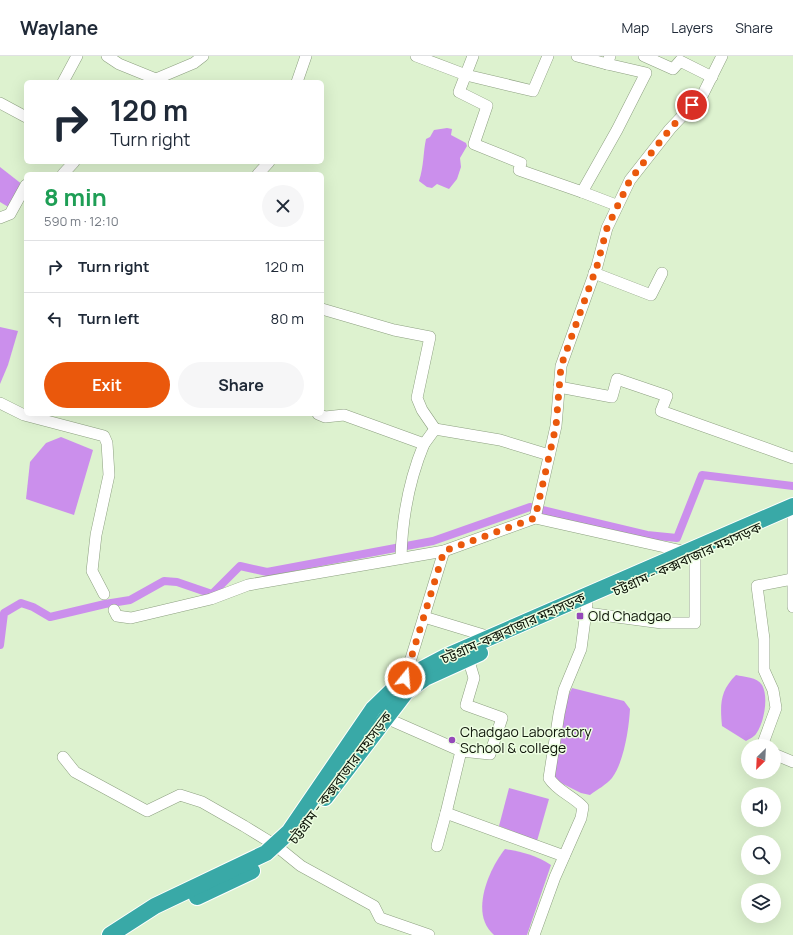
<!DOCTYPE html>
<html lang="en">
<head>
<meta charset="utf-8">
<style>
  body { margin:0; font-family:Manrope,"Noto Sans Bengali",sans-serif; background:#f6f6f7; color:#1f2937; height:100vh; display:flex; flex-direction:column; font-size:15px; white-space:nowrap }
  * { box-sizing:border-box; margin:0 }
  p { font-size:13px; color:#747a83 }
  .icon { flex:none; width:22px; height:22px; fill:none; stroke:currentColor; stroke-width:2; stroke-linecap:round; stroke-linejoin:round }
  .map { position:relative; flex:1; overflow:hidden }
  .panel { position:absolute; left:24px; top:116px; width:300px; height:244px; display:flex; flex-direction:column; background:#fff; border-radius:6px; box-shadow:0 4px 16px #0002 }
  .panel>* { flex:none }
  .top-card { position:absolute; left:24px; top:24px; width:300px; height:84px; border-radius:6px; box-shadow:0 4px 16px #0002; background:#fff; color:#1f2937; overflow:hidden }
  .needle { width:26px; rotate:204deg }
  .buttons { position:absolute; left:741px; top:683px; display:grid; gap:8px }
  .buttons a { display:grid; place-items:center; width:40px; height:40px; border-radius:50%; background:#fff; box-shadow:0 4px 16px #0002; font-size:20px }
  .pin { position:absolute; display:grid; place-items:center; width:34px; height:34px; color:#fff; margin:-17px; border:2px solid #fff; border-radius:50%; box-shadow:0 1px 4px #0007 }
  .me { position:absolute; width:44px; margin:-22px; rotate:17deg; stroke-linejoin:round; filter:drop-shadow(0 0 3px #0008) }
  .turn { display:flex; align-items:center; gap:14px; height:84px; padding:0 20px; font-size:18px }
  .turn .icon { width:52px; height:52px; stroke-width:2.5 }
  .turn b { display:block; font-size:28px; line-height:34px }
  .round { display:grid; place-items:center; flex:none; width:42px; height:42px; border-radius:21px; background:#f6f6f7 }
  .summary { display:flex; align-items:center; justify-content:space-between; height:68px; padding:0 20px }
  h1 { font-size:24px; font-weight:700; line-height:30px; color:#1e9e55 }
  .button { display:flex; gap:8px; margin-top:auto; padding:8px 20px }
  .button a { flex:1; height:46px; border-radius:24px; background:#ea580c; color:#fff; font-size:16px; font-weight:700; line-height:46px; text-align:center }
  .button a+a { background:#f6f6f7; color:#1f2937 }
  ul { padding:0; list-style:none }
  li { display:flex; align-items:center; gap:12px; height:52px; padding:0 20px; border-top:1px solid #e0e1e3 }
  li div { flex:1 }
  li b { display:block; font-size:15px }
  li em { font-style:normal }
  header { display:flex; align-items:center; gap:24px; box-sizing:border-box; height:56px; padding:0 20px; background:#fff; border-bottom:1px solid #e0e1e3 }
  header strong { font-size:19px }
  nav { display:flex; gap:22px; margin-inline-start:auto; font-size:14px }
  .map>svg:first-child { display:block }
  .water { fill:#cb8fec }
  .lines { fill:none; stroke-linecap:round; stroke-linejoin:round }
  .canal { stroke:#cb8fec; stroke-width:8 }
  .minor-casing { stroke:#8da080; stroke-width:12 }
  .highway-casing { stroke:#fff; stroke-width:18 }
  .minor { stroke:#fff; stroke-width:11 }
  .highway { stroke:#39a9a7; stroke-width:16 }
  .route { stroke:#ea580c; stroke-width:7; stroke-dasharray:0 12.6 }
  .poi-dot { fill:#9549ba; stroke:#edfee2; stroke-width:1.5 }
  .labels { text-anchor:middle; stroke-width:3; stroke-linejoin:round; paint-order:stroke }
  .street-label { font-size:14px; fill:#0f160a; stroke:#edfee2 }
  .poi-label { font-size:14px; fill:#0f160a; stroke:#edfee2; text-anchor:start }
</style>
</head>
<body>
<header>
<strong>Waylane</strong>
<nav><a>Map</a><a>Layers</a><a>Share</a></nav>
</header>
<div class="map">
<svg width="793" height="879" viewBox="0 0 793 879">
  <rect width="100%" height="100%" fill="#ddf2cf"/>
  <!-- water -->
  <g class="water">
    <path d="M447 72 452 73 451 79 466 87 467 90 460 102 461 111 457 123 449 133 437 128 432 132 427 131 419 125C424 110 423 97 426 83L430 81 434 74Z"/>
    <path d="M0 111 23 129 10 152 0 146Z"/>
    <path d="M0 271 18 275 8 309 0 328Z"/>
    <path d="M61 381 93 394 74 459 26 443 30 406 46 387Z"/>
    <path d="M736 619C744 621 757 621 762 629 769 641 764 667 756 678 754 681 749 683 746 685L722 670C720 648 720 635 736 619Z"/>
    <path d="M572 632 624 645 630 653C629 672 624 706 612 722 606 729 598 733 590 739L581 737 555 724 553 718 568 640Z"/>
    <path d="M509 732 549 743 537 785 499 770Z"/>
    <path d="M505 793C522 796 536 799 551 809L527 879H494C469 858 489 813 505 793Z"/>
  </g>
  <g class="lines">
    <!-- canal -->
    <path class="canal" d="M0 589 4 557 21 547 33 551 50 561 105 548 130 544 164 525 177 526 212 538 240 510 267 516 433 485 530 451 647 479 677 482 702 419 793 430"/>
    <defs>
      <g id="minor">
        <path d="M107 0 119 8 156 23 194 7 203 0"/>
        <path d="M416 0 466 19 533 35 548 0"/>
        <path d="M473 0 459 36 487 50 474 88 521 107 519 114 582 136"/>
        <path d="M577 0 607 8 610 0"/>
        <path d="M644 0 673 13 680 5 712 21"/>
        <path d="M607 8 646 17 617 74 582 136 616 149"/>
        <path d="M63 26 77 0"/>
        <path d="M297 26 306 0"/>
        <path d="M0 47 26 61"/>
        <path d="M63 118 74 106"/>
        <path d="M258 118 269 106"/>
        <path d="M0 162 10 158 26 129"/>
        <path d="M594 217 651 239 662 217"/>
        <path d="M322 253 394 274 430 281 417 342 422 354 435 373"/>
        <path d="M559 331 612 341 617 323 667 340 661 355 793 402"/>
        <path d="M0 347 24 359 104 380 107 387 109 419 96 479 92 515 104 538"/>
        <path d="M318 358 325 361 344 359 424 388 435 373 500 384 549 399"/>
        <path d="M793 460V551"/>
        <path d="M535 462 556 370 561 310 597 210 607 172 630 124 670 73 703 38 722 0"/>
        <path d="M401 502C402 462 409 424 424 388"/>
        <path d="M114 554 117 560 131 562 211 543 248 529 444 495 535 462 687 496"/>
        <path d="M587 557 662 567H695V500"/>
        <path d="M424 561 490 581"/>
        <path d="M405 622 444 495"/>
        <path d="M386 662 461 695 446 757 564 800"/>
        <path d="M762 690 776 652 773 634 764 614V583L757 530 792 523"/>
        <path d="M461 695 490 698 502 662 466 649 474 622 468 602"/>
        <path d="M774 698 793 706"/>
        <path d="M63 701 75 716 147 755 180 739 202 746 244 770 275 789 301 810 374 850 380 862 429 879"/>
        <path d="M437 790 446 757"/>
        <path d="M534 879 555 821 581 762 583 751C573 740 557 735 549 722L559 658 564 634 581 593 587 548"/>
      </g>
      <g id="highway">
        <path d="M325 742 406 636 425 622 480 597"/>
        <path d="M197 841 252 815"/>
        <path d="M110 879 155 850 266 797 289 776 373 653 405 622 447 600 793 450"/>
      </g>
    </defs>
    <!-- minor casing -->
    <use href="#minor" class="minor-casing"/>
    <!-- highway casing -->
    <use href="#highway" class="highway-casing"/>
    <!-- minor -->
    <use href="#minor" class="minor"/>
    <!-- highway -->
    <use href="#highway" class="highway"/>
  </g>
  <g class="lines">
    <!-- route -->
    <path class="route" d="M405 622 444 495 535 462 556 370 561 310 597 210 607 172 630 124 670 73 692 49"/>
  </g>
  <!-- markers -->
  <g class="poi-dot">
    <rect x="576" y="556" width="8" height="8" rx="2"/>
    <circle cx="452" cy="684" r="4"/>
  </g>
  <g class="labels">
    <!-- street labels -->
    <g class="street-label">
      <text transform="translate(687 503) rotate(-24)" y="5">চট্টগ্রাম - কক্সবাজার মহাসড়ক</text>
      <text transform="translate(513 572) rotate(-24)" y="5">চট্টগ্রাম-কক্সবাজার মহাসড়ক</text>
      <text transform="translate(340 722) rotate(-53)" y="5">চট্টগ্রাম - কক্সবাজার মহাসড়ক</text>
    </g>
    <!-- poi labels -->
    <g class="poi-label">
      <text x="588" y="565">Old Chadgao</text>
      <text x="460" y="681">Chadgao Laboratory<tspan x="460" dy="16">School &amp; college</tspan></text>
    </g>
  </g>
</svg>
<div class="buttons">
<a><svg class="needle" viewBox="-14 -14 28 28"><path d="M0-13l5 13h-10z" fill="#e53935"/><path d="M0 13l5-13h-10z" fill="#747a83"/></svg></a>
<a><svg class="icon" aria-label="sound" viewBox="0 0 24 24"><path d="M4 9h4l5-4v14l-5-4H4zM17 9q2 3 0 6"/></svg></a>
<a><svg class="icon" aria-label="search" viewBox="0 0 24 24"><circle cx="10" cy="10" r="6"/><path d="M15 15l6 6"/></svg></a>
<a><svg class="icon" aria-label="layers" viewBox="0 0 24 24"><path d="M12 4l9 5-9 5-9-5zM3 14l9 5 9-5"/></svg></a>
</div>
<div class="pin" style="left:692px;top:49px;background:#d93025"><svg class="icon" aria-label="arrive" viewBox="0 0 24 24"><path d="M6 21V4h12l-3 4 3 4H6"/></svg></div>
<svg class="me" style="left:405px;top:622px" viewBox="-20 -20 40 40"><circle r="17" fill="#ea580c" stroke="#fff" stroke-width="3"/><path d="M0-11L8 9 0 5-8 9z" fill="#fff"/></svg>
<div class="top-card">
<div class="turn"><svg class="icon" aria-label="right" viewBox="0 0 24 24"><path d="M7 20v-9h11M14 6l5 5-5 5"/></svg><div><b>120 m</b>Turn right</div></div>
</div>
<section class="panel">
<div class="summary"><div><h1>8 min</h1><p>590 m · 12:10</p></div><a class="round"><svg class="icon" aria-label="close" viewBox="0 0 24 24"><path d="M6 6l12 12M18 6L6 18"/></svg></a></div>
<ul>
<li><svg class="icon" aria-label="right" viewBox="0 0 24 24"><path d="M7 20v-9h11M14 6l5 5-5 5"/></svg><div><b>Turn right</b></div><em>120 m</em></li>
<li><svg class="icon" aria-label="left" viewBox="0 0 24 24"><path d="M17 20v-9H6M10 6l-5 5 5 5"/></svg><div><b>Turn left</b></div><em>80 m</em></li>
</ul>
<div class="button"><a>Exit</a><a>Share</a></div>
</section>
</div>
</body>
</html>
